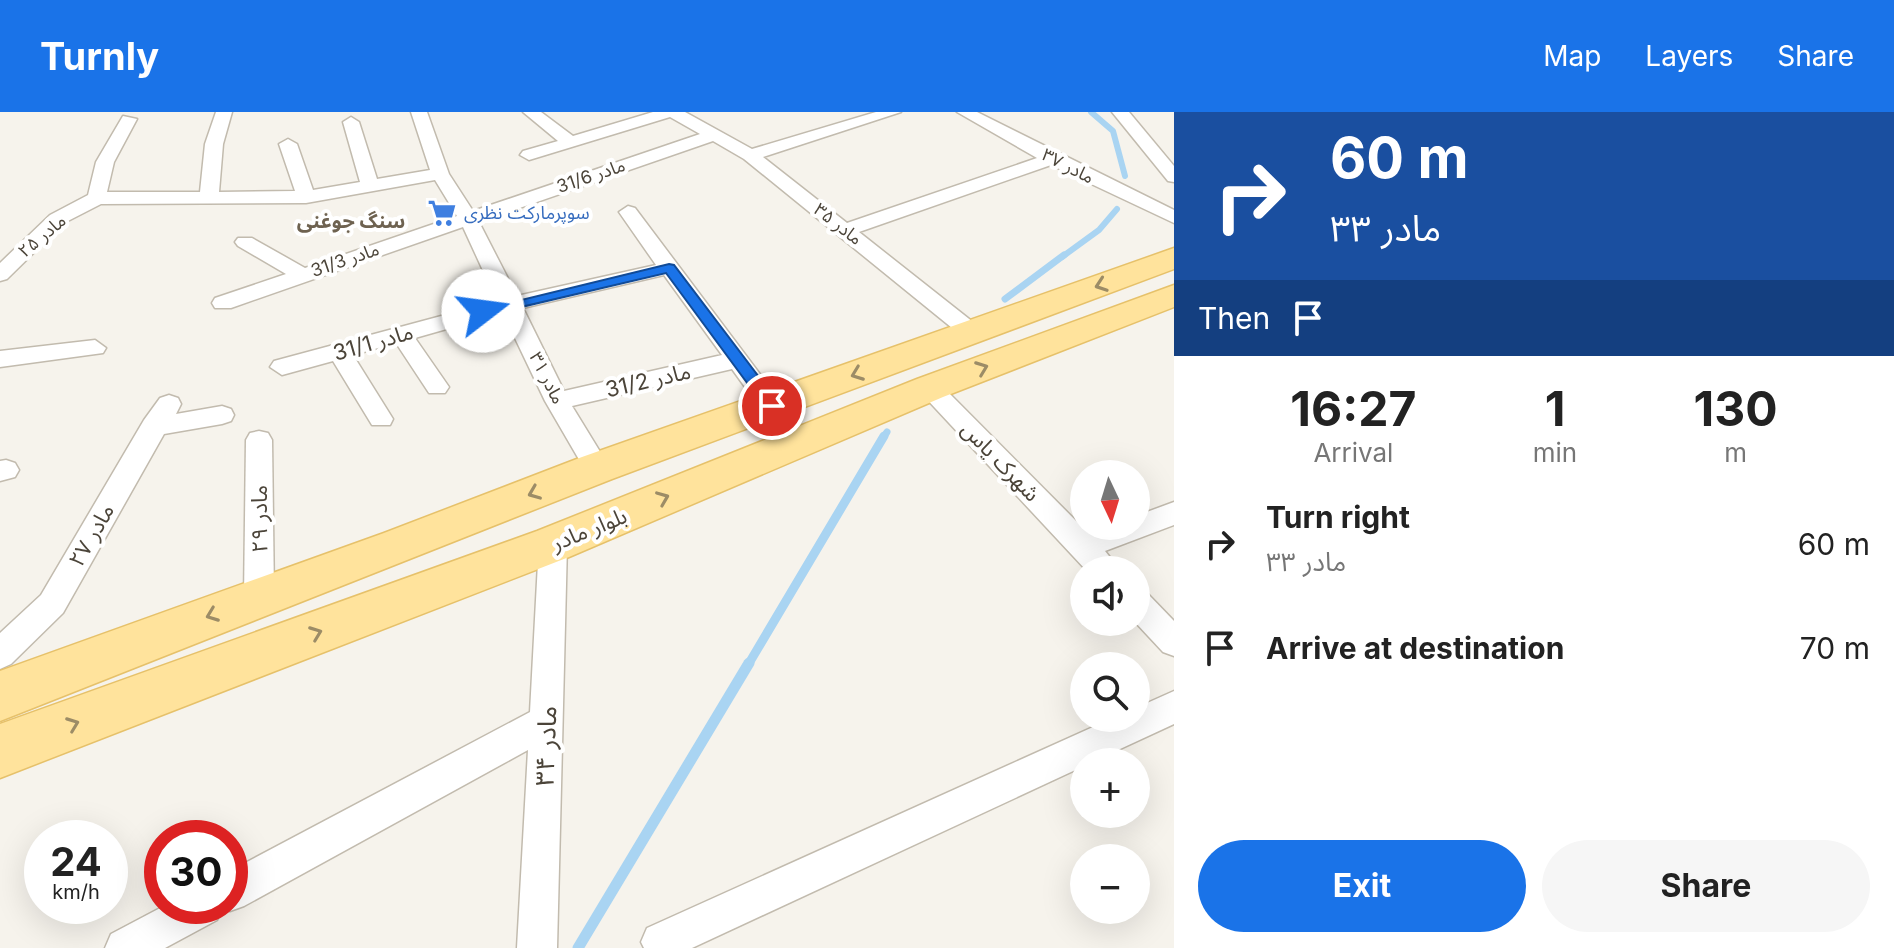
<!DOCTYPE html>
<html lang="en">
<head>
<meta charset="utf-8">
<style>
  body { margin:0; font-family:Inter,"Noto Sans Arabic",sans-serif; background:#f6f6f6; color:#222; height:100vh; display:flex; flex-direction:column; font-size:30px; white-space:nowrap }
  * { box-sizing:border-box; margin:0 }
  p { font-size:26px; color:#767676 }
  .icon { flex:none; width:44px; height:44px; fill:none; stroke:currentColor; stroke-width:2; stroke-linecap:round; stroke-linejoin:round }
  .map { position:relative; flex:1; overflow:hidden }
  .details { display:flex; flex-direction:column; background:#fff; width:720px }
  .details>* { flex:none }
  .top-card { background:#1a4fa0; color:#fff; overflow:hidden }
  .needle { width:52px; rotate:176deg }
  .controls { position:absolute; left:1070px; top:348px; display:grid; gap:16px }
  .controls a { display:grid; place-items:center; width:80px; height:80px; border-radius:50%; background:#fff; box-shadow:0 8px 32px #0002; font-size:40px }
  .speed { position:absolute; left:24px; top:708px; display:flex; gap:16px; font-size:40px; font-weight:700; text-align:center }
  .speed>* { display:grid; place-content:center; width:104px; height:104px; border-radius:50%; background:#fff; box-shadow:0 8px 32px #0002; line-height:1 }
  .speed small { font-size:20px; font-weight:400 }
  .speed .limit { border:12px solid #d22; background:#fff; color:#111 }
  .pin { position:absolute; display:grid; place-items:center; width:68px; height:68px; color:#fff; margin:-34px; border:4px solid #fff; border-radius:50%; box-shadow:0 2px 8px #0007 }
  .me { position:absolute; width:88px; margin:-44px; rotate:75deg; stroke-linejoin:round; filter:drop-shadow(0 0 6px #0008) }
  .turn { display:flex; align-items:center; gap:28px; height:168px; padding:0 24px; font-size:36px }
  .turn .icon { width:104px; height:104px; stroke-width:2.5 }
  .turn b { display:block; font-size:56px; line-height:68px }
  .then { display:flex; align-items:center; height:76px; padding:0 24px; background:#0003; gap:16px; font-size:30px }
  .eta { display:flex; justify-content:space-evenly; align-items:center; height:136px; text-align:center }
  .eta b { font-size:48px; font-weight:700; line-height:56px }
  .button { display:flex; gap:16px; margin-top:auto; padding:16px 24px }
  .button a { flex:1; height:92px; border-radius:48px; background:#1a73e8; color:#fff; font-size:32px; font-weight:700; line-height:92px; text-align:center }
  .button a+a { background:#f6f6f6; color:#222 }
  ul { padding:0; list-style:none }
  li { display:flex; align-items:center; gap:24px; height:104px; padding:0 24px }
  li div { flex:1 }
  li b { display:block; font-size:30px }
  li em { font-style:normal }
  header { display:flex; align-items:center; gap:48px; box-sizing:border-box; height:112px; padding:0 40px; background:#1a73e8; color:#fff }
  header strong { font-size:38px }
  nav { display:flex; gap:44px; margin-inline-start:auto; font-size:28px }
  main { display:flex; flex:1; min-height:0 }
  .map>svg:first-child { display:block }
  .lines { fill:none; stroke-linecap:round; stroke-linejoin:round }
  .stream-far3 { stroke:#a9d4f2; stroke-width:6 }
  .stream-far2 { stroke:#a9d4f2; stroke-width:7 }
  .stream-far1 { stroke:#a9d4f2; stroke-width:9 }
  .stream { stroke:#a9d4f2; stroke-width:11 }
  .building { fill:#d8cfc1 }
  .street-casing { stroke:#c2bbae; stroke-width:3 }
  .primary-casing { stroke:#e6c16a; stroke-width:3 }
  .street { fill:#fff; fill-rule:evenodd }
  .primary { fill:#ffe39c; fill-rule:evenodd }
  .oneway { stroke:#9c8c66 }
  .route { fill:#1a73e8; stroke:#114b97; stroke-width:2 }
  .labels { text-anchor:middle; stroke-width:8; stroke-linejoin:round; paint-order:stroke }
  .far-street-label { font-size:18px; fill:#4b4439; stroke:#fff }
  .far-shop-label { font-size:18px; fill:#366cbe; stroke:#fff; text-anchor:start }
  .far-neighbourhood-label { font-size:20px; font-weight:bold; fill:#6e6250; stroke:#fff }
  .street-label { font-size:22px; fill:#4b4439; stroke:#fff }
  .near-street-label { font-size:26px; fill:#4b4439; stroke:#fff }
</style>
</head>
<body>
<header>
<strong>Turnly</strong>
<nav><a>Map</a><a>Layers</a><a>Share</a></nav>
</header>
<main>
<div class="map">
<svg width="1174" height="836" viewBox="0 0 1174 836">
  <rect width="100%" height="100%" fill="#f6f3ec"/>
  <g class="lines">
    <!-- stream-far3 -->
    <g class="stream-far3">
      <path d="M1091 0 1113 19 1125 64"/>
      <path d="M1062 145 1099 118 1117 97"/>
    </g>
    <!-- stream-far2 -->
    <g class="stream-far2">
      <path d="M1005 187 1064 143"/>
      <path d="M883 326 887 320"/>
    </g>
    <!-- stream-far1 -->
    <path class="stream-far1" d="M748 553 884 324"/>
    <!-- stream -->
    <path class="stream" d="M578 836 749 551"/>
  </g>
  <!-- building -->
  <path class="building" d="M450 95 451 103 436 108 431 98Z"/>
  <g class="lines">
    <defs>
      <g id="street">
        <path d="M216 0H232L223 32 219 80 295 79 279 32 288 27 297 32 313 78 360 70 343 10 351 5 359 10 377 67 430 58 411 0H427L449 62 473 99 700 22 670 5 529 48 520 43 523 39 558 29 523 0H541L573 24 653 0H685L752 37 876 0H901L763 45 847 111 1037 46 957 0H977L1174 98V111L1051 53 859 120 978 214 981 219 978 224H962L744 47 713 29 479 110 517 184 656 153 619 100 628 94 635 96 784 294 781 300H763L732 257 572 294 610 356 606 363 597 366 588 363 545 289 503 201 415 226 449 275 445 281H429L396 231 353 243 393 307 390 313H372L333 249 282 263 270 255 274 249 497 189 463 115 231 196H215L212 191 215 186 286 162 238 134 235 130 238 126H252L305 156 457 104 435 68 306 91 101 92 64 111 7 167 0 169V151L50 103 88 83 96 50 123 4 137 7 114 50 107 80H200L205 32ZM664 163 722 243 564 279 523 196Z"/>
        <path d="M1112 0H1129L1174 54V70L1168 69Z"/>
        <path d="M95 228 106 236 103 241 0 255V239Z"/>
        <path d="M930 268 938 270 1088 421 1107 414H1136V404L1174 390V413L1105 439 1120 458H1086L922 282 918 276 922 270Z"/>
        <path d="M169 283 178 286 181 292 176 302 222 294 231 297 234 303 231 309 222 312 164 322 63 501 11 552 0 557V521L41 483 144 308 160 286Z"/>
        <path d="M259 319 268 321 272 328 274 486 270 495 259 499 248 495 244 486 246 328 250 321Z"/>
        <path d="M6 348 15 351 19 358 15 365 0 369V349Z"/>
        <path d="M553 420 563 424 567 432 557 836H517L528 638 244 794 230 799 222 796 217 808 165 836H105L111 822 164 794H230V759L530 600 539 432 543 424Z"/>
        <path d="M1136 477 1147 481 1174 509V544L1163 540 1135 510Z"/>
        <path d="M1174 579V612L1092 650H1084V654L692 836H644L641 830 647 816 1113 606H1136V596Z"/>
      </g>
      <g id="primary">
        <path d="M1174 136V157L612 367 0 609V559L384 421 582 345Z"/>
        <path d="M1174 173V195L943 285 569 445 0 666V612L537 419 917 267Z"/>
      </g>
    </defs>
    <!-- street casing -->
    <use href="#street" class="street-casing"/>
    <!-- primary casing -->
    <use href="#primary" class="primary-casing"/>
    <!-- street -->
    <use href="#street" class="street"/>
    <!-- primary -->
    <use href="#primary" class="primary"/>
  </g>
  <!-- one-way arrows -->
  <defs><path id="oneway-chevron" d="M-2-3.5L2.5 0L-2 3.5" fill="none" stroke-width="1.6" stroke-linecap="round" stroke-linejoin="round" transform="scale(2)"/></defs>
  <g class="oneway">
    <use href="#oneway-chevron" transform="translate(1101 173) rotate(161)"/>
    <use href="#oneway-chevron" transform="translate(982 256) rotate(-21)"/>
    <use href="#oneway-chevron" transform="translate(857 262) rotate(159)"/>
    <use href="#oneway-chevron" transform="translate(534 381) rotate(158)"/>
    <use href="#oneway-chevron" transform="translate(663 386) rotate(-22)"/>
    <use href="#oneway-chevron" transform="translate(212 503) rotate(159)"/>
    <use href="#oneway-chevron" transform="translate(316 521) rotate(-21)"/>
    <use href="#oneway-chevron" transform="translate(73 612) rotate(-21)"/>
  </g>
  <!-- route -->
  <path class="route" d="M669 152 674 153 778 290V298H767L666 161 483 204 476 199Z"/>
  <!-- icons -->
  <defs>
    <symbol id="supermarket-bare" viewBox="-9 -9 18 18"><path d="M-6-5.5h2.5l.6 2H6L4.5 2H-2.5L-4.4-4H-6ZM-1.5 3.2a1.3 1.3 0 1 0 .1 0ZM3 3.2a1.3 1.3 0 1 0 .1 0Z" fill="#3f7fe0" stroke="#fff" stroke-width="2.5" paint-order="stroke"/></symbol>
  </defs>
  <g fill-rule="evenodd">
    <use href="#supermarket-bare" x="422" y="81" width="40" height="40"/>
  </g>
  <g class="labels">
    <!-- far-street labels -->
    <g class="far-street-label">
      <text transform="translate(1068 54) rotate(27)" y="6">مادر ۳۷</text>
      <text transform="translate(591 64) rotate(-19)" y="6">مادر 31/6</text>
      <text transform="translate(838 112) rotate(38)" y="6">مادر ۳۵</text>
      <text transform="translate(42 124) rotate(-40)" y="6">مادر ۲۵</text>
      <text transform="translate(345 148) rotate(-19)" y="6">مادر 31/3</text>
      <text transform="translate(547 266) rotate(63)" y="6">مادر ۳۱</text>
    </g>
    <!-- far-shop labels -->
    <g class="far-shop-label">
      <text x="464" y="107">سوپرمارکت نظری</text>
    </g>
    <!-- far-neighbourhood labels -->
    <g class="far-neighbourhood-label">
      <text x="351" y="116">سنگ جوغنی</text>
    </g>
    <!-- street labels -->
    <g class="street-label">
      <text transform="translate(373 230) rotate(-16)" y="8">مادر 31/1</text>
      <text transform="translate(648 268) rotate(-13)" y="8">مادر 31/2</text>
      <text transform="translate(1001 349) rotate(46)" y="8">شهرک یاس</text>
      <text transform="translate(259 407) rotate(-90)" y="8">مادر ۲۹</text>
      <text transform="translate(589 417) rotate(-22)" y="8">بلوار مادر</text>
      <text transform="translate(91 423) rotate(-60)" y="8">مادر ۲۷</text>
    </g>
    <!-- near-street labels -->
    <g class="near-street-label">
      <text transform="translate(546 634) rotate(-88)" y="9">مادر ۳۴</text>
    </g>
  </g>
</svg>
<div class="controls">
<a><svg class="needle" viewBox="-14 -14 28 28"><path d="M0-13l5 13h-10z" fill="#e53935"/><path d="M0 13l5-13h-10z" fill="#767676"/></svg></a>
<a><svg class="icon" aria-label="sound" viewBox="0 0 24 24"><path d="M4 9h4l5-4v14l-5-4H4zM17 9q2 3 0 6"/></svg></a>
<a><svg class="icon" aria-label="search" viewBox="0 0 24 24"><circle cx="10" cy="10" r="6"/><path d="M15 15l6 6"/></svg></a>
<a>+</a>
<a>−</a>
</div>
<div class="speed"><div>24<small>km/h</small></div><div class="limit">30</div></div>
<div class="pin" style="left:772px;top:294px;background:#d93025"><svg class="icon" aria-label="arrive" viewBox="0 0 24 24"><path d="M6 21V4h12l-3 4 3 4H6"/></svg></div>
<svg class="me" style="left:483px;top:199px" viewBox="-20 -20 40 40"><circle r="19" fill="#fff"/><path d="M0-13L10 11 0 6-10 11z" fill="#1a73e8"/></svg>
</div>
<section class="details">
<div class="top-card">
<div class="turn"><svg class="icon" aria-label="right" viewBox="0 0 24 24"><path d="M7 20v-9h11M14 6l5 5-5 5"/></svg><div><b>60 m</b>مادر ۳۳</div></div>
<div class="then">Then<svg class="icon" aria-label="arrive" viewBox="0 0 24 24"><path d="M6 21V4h12l-3 4 3 4H6"/></svg></div>
</div>
<div class="eta">
<div><b>16:27</b><p>Arrival</p></div>
<div><b>1</b><p>min</p></div>
<div><b>130</b><p>m</p></div>
</div>
<ul>
<li><svg class="icon" aria-label="right" viewBox="0 0 24 24"><path d="M7 20v-9h11M14 6l5 5-5 5"/></svg><div><b>Turn right</b><p>مادر ۳۳</p></div><em>60 m</em></li>
<li><svg class="icon" aria-label="arrive" viewBox="0 0 24 24"><path d="M6 21V4h12l-3 4 3 4H6"/></svg><div><b>Arrive at destination</b></div><em>70 m</em></li>
</ul>
<div class="button"><a>Exit</a><a>Share</a></div>
</section>
</main>
</body>
</html>
